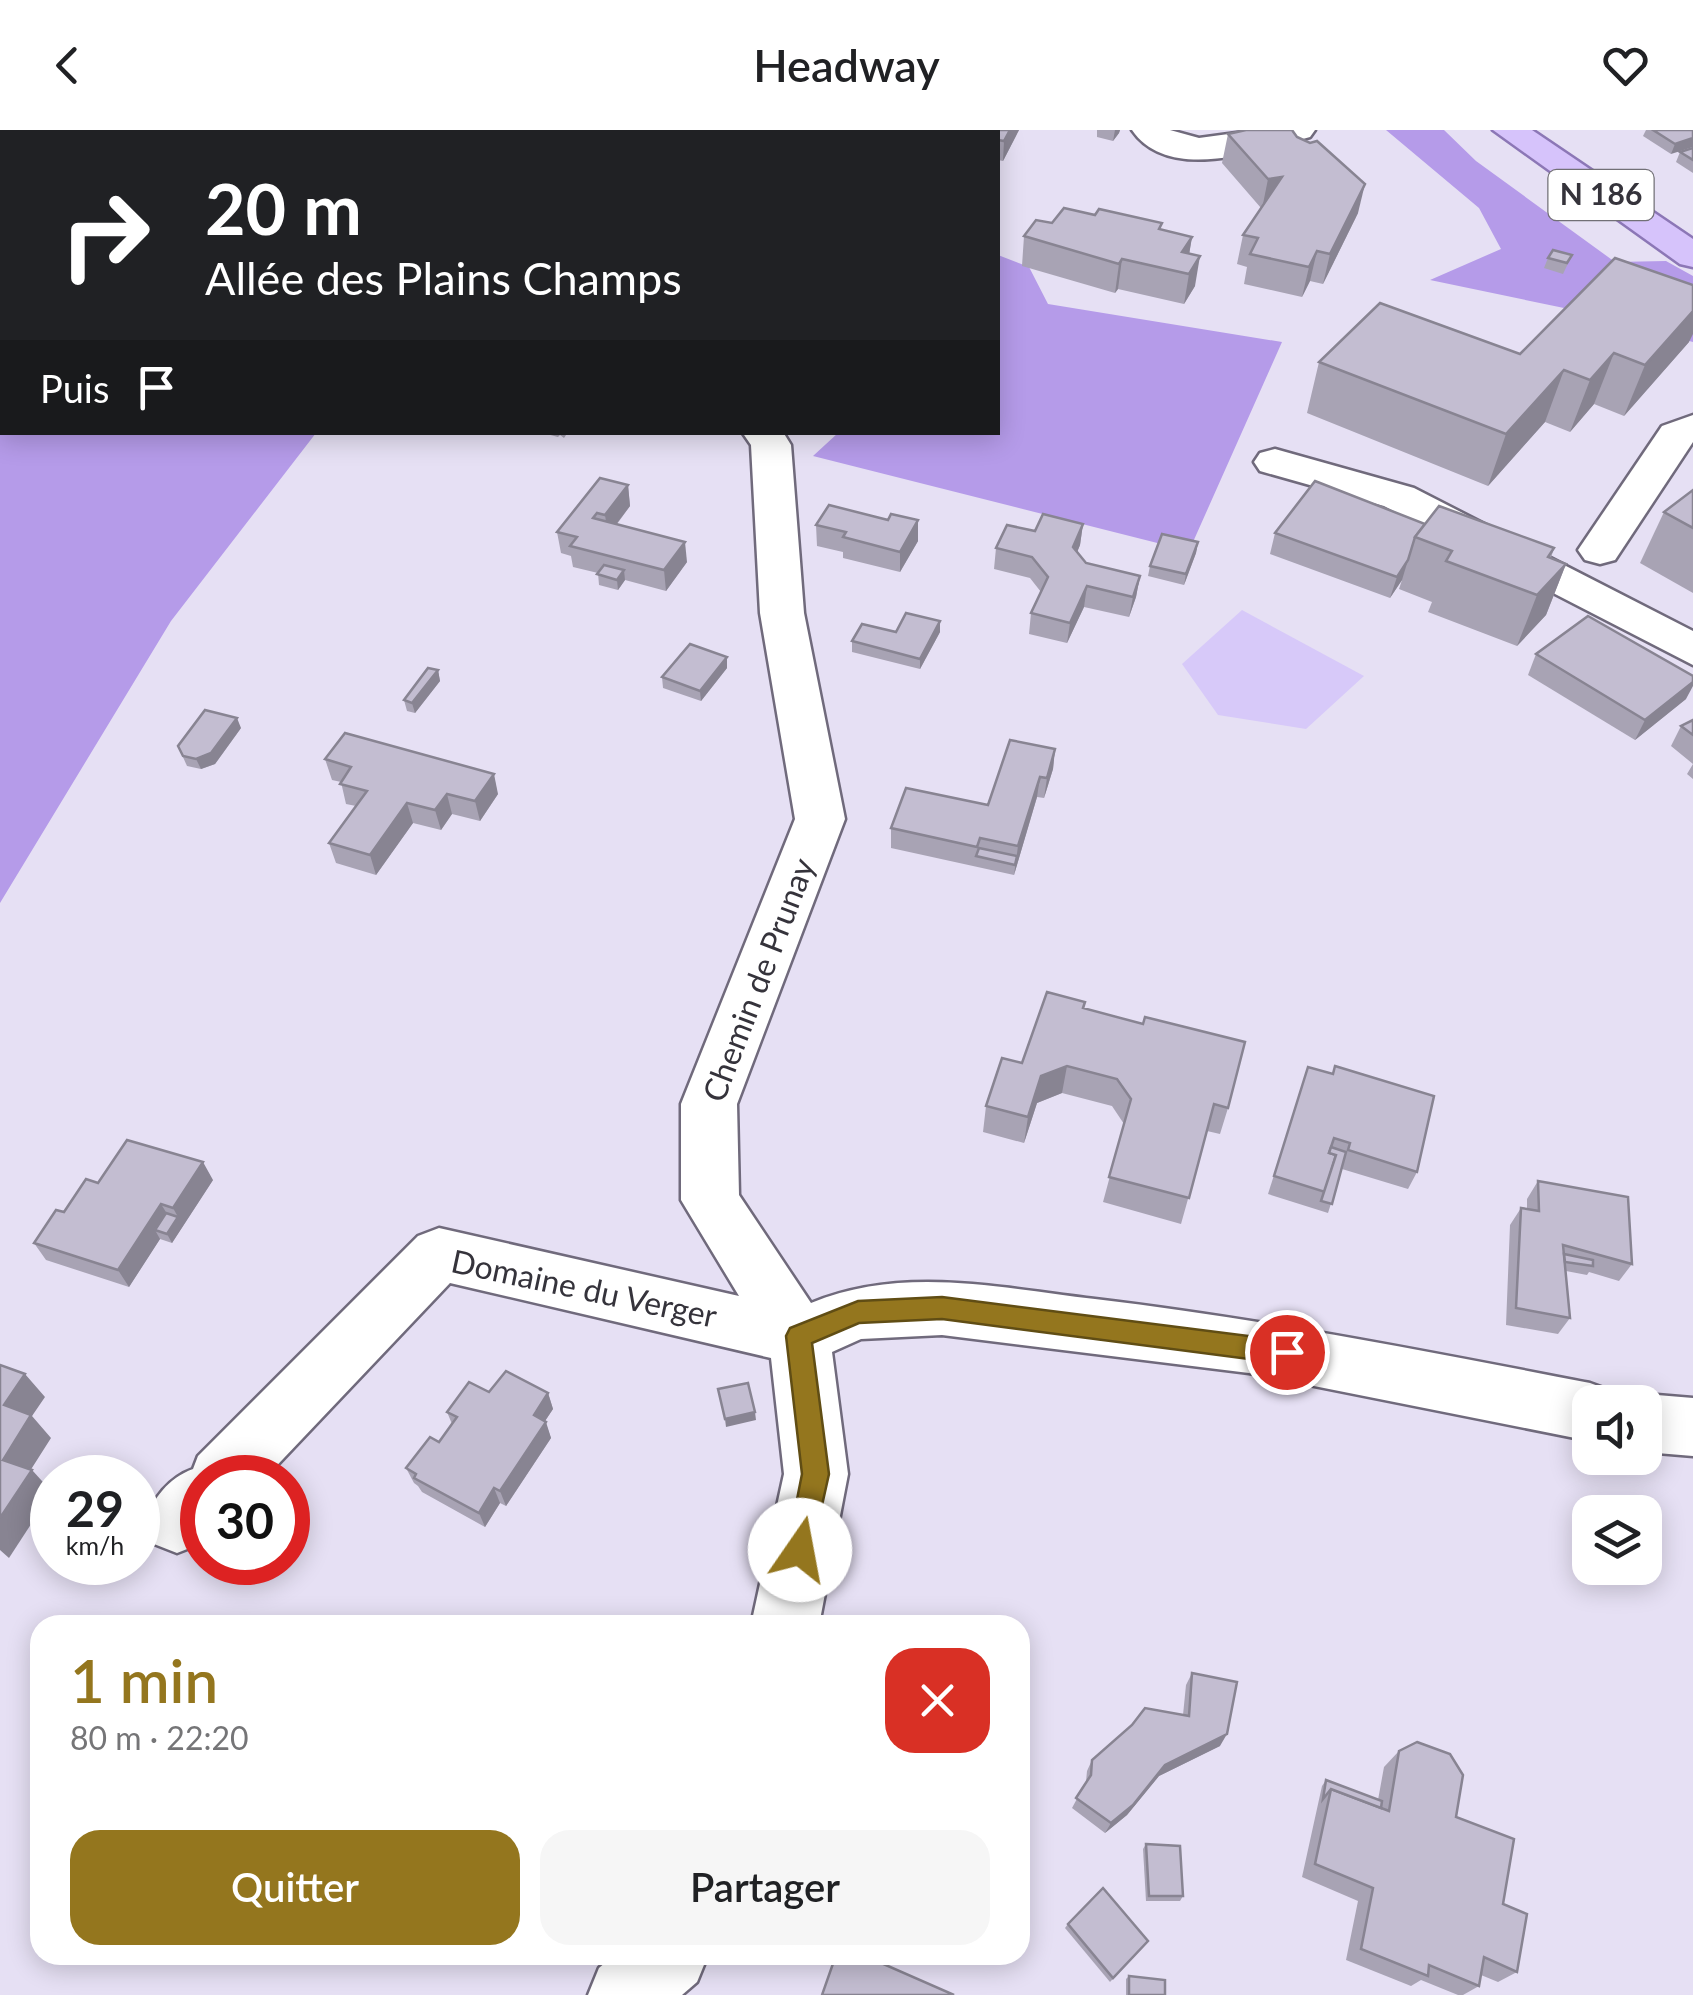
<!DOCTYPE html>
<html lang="fr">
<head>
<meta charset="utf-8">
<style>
  body { margin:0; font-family:Lato,sans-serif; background:#f6f6f6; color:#202124; height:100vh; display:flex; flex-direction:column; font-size:38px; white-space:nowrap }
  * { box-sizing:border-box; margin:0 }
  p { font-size:32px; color:#757577 }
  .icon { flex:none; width:55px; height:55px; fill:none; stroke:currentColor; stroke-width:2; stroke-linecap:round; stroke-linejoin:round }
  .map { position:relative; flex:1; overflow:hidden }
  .drawer { position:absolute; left:30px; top:1485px; width:1000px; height:350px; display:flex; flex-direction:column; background:#fff; border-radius:30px; box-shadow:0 5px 25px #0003 }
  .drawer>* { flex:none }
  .hud { position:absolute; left:0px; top:0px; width:1000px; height:305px; box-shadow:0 5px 25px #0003; background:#202124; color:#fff; overflow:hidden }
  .buttons { position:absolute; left:1572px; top:1255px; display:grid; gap:20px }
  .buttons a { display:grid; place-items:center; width:90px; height:90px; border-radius:20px; background:#fff; box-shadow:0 5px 25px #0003; font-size:50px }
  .speed { position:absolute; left:30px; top:1325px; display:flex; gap:20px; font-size:50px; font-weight:700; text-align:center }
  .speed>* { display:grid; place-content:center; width:130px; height:130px; border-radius:50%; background:#fff; box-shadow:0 5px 25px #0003; line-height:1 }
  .speed small { font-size:25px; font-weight:400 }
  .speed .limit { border:15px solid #d22; background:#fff; color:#111 }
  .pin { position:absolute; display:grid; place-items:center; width:85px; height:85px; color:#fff; margin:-42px; border:5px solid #fff; border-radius:50%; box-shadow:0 2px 10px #0007 }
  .me { position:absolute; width:110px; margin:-55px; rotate:12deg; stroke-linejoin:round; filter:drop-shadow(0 0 8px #0008) }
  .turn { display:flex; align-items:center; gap:35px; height:210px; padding:0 40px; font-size:45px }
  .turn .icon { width:130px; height:130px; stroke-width:2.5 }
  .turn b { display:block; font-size:70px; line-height:85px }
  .then { display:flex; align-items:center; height:95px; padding:0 40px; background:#0003; gap:20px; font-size:38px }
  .round { display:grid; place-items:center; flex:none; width:105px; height:105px; border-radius:30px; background:#f6f6f6 }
  .summary { display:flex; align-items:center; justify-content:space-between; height:170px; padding:0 40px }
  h1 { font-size:60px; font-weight:600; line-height:75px; color:#94761e }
  .action { display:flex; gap:20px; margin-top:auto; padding:20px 40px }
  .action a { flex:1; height:115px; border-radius:30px; background:#94761e; color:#fff; font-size:40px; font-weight:600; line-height:115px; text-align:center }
  .action a+a { background:#f6f6f6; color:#202124 }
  header { display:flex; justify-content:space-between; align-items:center; height:130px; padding:0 40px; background:#fff; font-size:45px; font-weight:600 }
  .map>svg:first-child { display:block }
  .green { fill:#d7c9f9 }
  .forest { fill:#b59be9 }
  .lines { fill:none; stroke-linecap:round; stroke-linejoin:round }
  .minor-casing { stroke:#706a7c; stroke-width:5 }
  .major-casing { stroke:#8c77b6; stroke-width:5 }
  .minor { fill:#fff; fill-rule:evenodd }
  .major { fill:#d6c3fb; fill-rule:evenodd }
  .wall { fill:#a8a3b4 }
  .shaded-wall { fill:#888492 }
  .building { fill:#c3bdd1; stroke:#888492; stroke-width:2.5 }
  .route { fill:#94761e; stroke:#604d14; stroke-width:2.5 }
  .labels { text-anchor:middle; stroke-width:8; stroke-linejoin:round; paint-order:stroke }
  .shield { fill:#fff; stroke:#727076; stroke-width:2.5 }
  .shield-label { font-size:30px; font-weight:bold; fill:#35333b }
  .street-label { font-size:32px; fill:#35333b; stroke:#fff }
</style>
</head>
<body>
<header><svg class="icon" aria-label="back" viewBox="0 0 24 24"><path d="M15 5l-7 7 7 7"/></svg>Headway<svg class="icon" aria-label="heart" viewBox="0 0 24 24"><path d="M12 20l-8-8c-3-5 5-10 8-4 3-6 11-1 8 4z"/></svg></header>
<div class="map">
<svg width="1693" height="1865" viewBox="0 0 1693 1865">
  <rect width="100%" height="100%" fill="#e6e0f4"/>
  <!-- green -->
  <path class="green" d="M1242 480 1364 546 1306 599 1218 585 1182 534Z"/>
  <!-- forest -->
  <g class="forest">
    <path d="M0 0H541L2 2V302L316 303 171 491 0 773Z"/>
    <path d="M1386 0H1444L1476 31 1615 132 1666 131 1693 146V212L1564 178 1430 150 1501 119 1479 78Z"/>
    <path d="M998 125 1029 137 1048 174 1282 212 1189 421 813 326 838 303 998 302Z"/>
  </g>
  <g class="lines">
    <defs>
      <g id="minor">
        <path d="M1132 0H1170L1199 8 1258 0H1315L1310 7C1260 20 1169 54 1132 0Z"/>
        <path d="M1693 285V312L1615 430 1600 434 1585 430 1578 420 1662 296Z"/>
        <path d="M742 302H783L791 315 804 483 845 689 737 974 739 1065 811 1173C903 1135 1000 1158 1095 1169 1262 1189 1425 1221 1590 1253L1612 1261 1617 1272H1590V1311L1249 1243 942 1205 861 1209 832 1222 848 1344 819 1495H751L784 1344 771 1228 450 1153 265 1348H202L200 1414 177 1423 154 1414 144 1392C154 1368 168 1348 193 1339L198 1326 418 1106 439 1098 739 1166 681 1070V974L795 689 760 483 751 315Z"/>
        <path d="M1275 319 1414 358 1693 501V535L1384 376 1260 341 1254 332 1260 323Z"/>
        <path d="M1645 1264 1693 1268V1326L1645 1322V1272H1623Z"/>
        <path d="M614 1825H708L697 1852 682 1865H588L599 1838Z"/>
      </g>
      <path id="major" d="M1493 0H1532L1693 109V137L1680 134Z"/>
    </defs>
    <!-- minor casing -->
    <use href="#minor" class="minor-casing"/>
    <!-- major casing -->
    <use href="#major" class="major-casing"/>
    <!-- minor -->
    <use href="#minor" class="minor"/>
    <!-- major -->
    <use href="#major" class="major"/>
  </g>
  <!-- wall -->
  <g class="wall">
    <path d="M756 0H844L842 2H754Z"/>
    <path d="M922 0H1019L1003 31 998 30V2H922Z"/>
    <path d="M1097 0H1120L1119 3 1113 11 1097 7Z"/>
    <path d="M1646 0H1693L1671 24 1643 6Z"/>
    <path d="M1228 4 1358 83 1323 154 1310 151 1302 167 1244 154 1247 137 1237 134 1243 105 1261 78 1222 33Z"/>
    <path d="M1693 18V43L1676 32 1680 22Z"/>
    <path d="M1052 93 1161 100 1192 107 1189 124 1195 156 1184 174 1118 159 1115 163 1022 136 1024 106Z"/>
    <path d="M1572 125 1563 144 1544 138 1548 128Z"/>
    <path d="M1689 212 1624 286 1594 274 1570 302 1545 292 1488 356 1307 283 1319 232 1520 224Z"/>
    <path d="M539 302H568L564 308 560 305 558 307Z"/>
    <path d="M628 355 630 376 617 394 687 432 666 461 625 450 618 460 599 455 598 443 573 437 571 426 561 423 557 402Z"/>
    <path d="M1693 360V463L1640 433 1664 382Z"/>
    <path d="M1083 394 1080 415 1077 422 1086 433 1140 446 1136 467 1129 487 1084 477 1067 513 1029 504 1031 483 1041 462 1030 448 994 439 996 418 1035 401Z"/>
    <path d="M1425 394 1554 418 1551 428 1566 434 1546 485 1517 516 1428 482 1432 472 1399 459 1402 450 1390 468 1270 424 1275 403Z"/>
    <path d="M816 395 918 411 900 442 843 428V422L817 416Z"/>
    <path d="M1198 412 1196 423 1184 455 1148 446 1150 436Z"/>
    <path d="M940 491V502L920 539 852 522V511Z"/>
    <path d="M1536 524 1686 569 1635 610 1528 545Z"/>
    <path d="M727 527V538L701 571 663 558 662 547Z"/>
    <path d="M438 540 440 551 415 583 407 581 404 570Z"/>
    <path d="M1693 590V649L1687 644 1693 634 1671 616 1681 596Z"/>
    <path d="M241 598 215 634 201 639 187 636 178 616Z"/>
    <path d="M1055 619 1053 639 1044 668 1037 667 1014 745 891 718V698L988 675Z"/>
    <path d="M325 629 498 664 480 691 452 684 441 700 413 693 376 745 336 733 329 713 356 676 346 674 341 652 332 650Z"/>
    <path d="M1085 872 1084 879 1228 978 1220 1004 1207 1001 1181 1094 1103 1072 1124 994 1112 976 1062 963 1037 973 1024 1013 983 1002 986 976 1022 933Z"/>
    <path d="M1335 936 1417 1042 1408 1059 1342 1039 1328 1083 1268 1064 1308 937 1332 944Z"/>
    <path d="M213 1050 172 1113 160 1109 129 1157 46 1130 34 1113 64 1082 98 1053Z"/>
    <path d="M1538 1051 1632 1134 1619 1151 1589 1142 1587 1145 1566 1141 1570 1188 1558 1204 1506 1195 1510 1095 1521 1078 1527 1079V1069Z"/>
    <path d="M489 1262 548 1263 553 1279 545 1291 551 1308 506 1376 500 1373 485 1397 422 1362 418 1356 414 1353 406 1338 439 1312 452 1294 447 1282Z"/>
    <path d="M1192 1543 1220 1616 1159 1646 1127 1685 1105 1703 1072 1678 1086 1652 1087 1641 1092 1630 1183 1585 1186 1555Z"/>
    <path d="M1399 1621 1456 1687 1503 1774 1517 1842 1498 1852 1481 1845 1479 1856 1463 1865H1458L1421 1850 1411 1856 1346 1830 1358 1771 1302 1747 1322 1656 1326 1650 1378 1670 1384 1637Z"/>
    <path d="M1146 1714 1183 1766 1180 1771H1146L1143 1719Z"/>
    <path d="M1068 1794 1145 1815 1110 1852 1065 1798Z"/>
    <path d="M1129 1846 1165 1865H1126V1849Z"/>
  </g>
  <!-- shaded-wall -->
  <g class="shaded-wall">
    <path d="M1010 0H1019L1003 31 1004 11Z"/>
    <path d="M1115 0H1120L1119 3 1113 11Z"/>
    <path d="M1693 8V17L1671 24 1675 14Z"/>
    <path d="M1282 47 1262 79 1268 49Z"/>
    <path d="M1365 54 1358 83 1323 154 1330 124Z"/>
    <path d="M1192 107 1187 137 1182 122Z"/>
    <path d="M1317 121 1310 151 1302 167 1309 137Z"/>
    <path d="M1200 126 1195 156 1184 174 1189 144Z"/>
    <path d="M1122 129 1118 159 1115 163 1119 134Z"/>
    <path d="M1693 181V204L1689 212 1624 286 1645 235Z"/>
    <path d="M1614 223 1594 274 1570 302 1590 250Z"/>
    <path d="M1564 240 1545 292 1488 356 1506 304Z"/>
    <path d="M628 355 630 376 608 405 605 385Z"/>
    <path d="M918 390V411L900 442V422Z"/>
    <path d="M1083 394 1080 415 1074 430 1073 417Z"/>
    <path d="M685 412 687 432 666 461 664 440Z"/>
    <path d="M1198 412 1196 423 1184 455 1186 444Z"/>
    <path d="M1408 430 1402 450 1390 468 1397 447Z"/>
    <path d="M1566 434 1546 485 1517 516 1537 465Z"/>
    <path d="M624 440 625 450 618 460 617 450Z"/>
    <path d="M1140 446 1136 467 1129 487 1133 467Z"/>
    <path d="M1087 456 1084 477 1067 513 1070 493Z"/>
    <path d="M940 491V502L920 539V529Z"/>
    <path d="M727 527V538L701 571 700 561Z"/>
    <path d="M438 540 440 551 415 583 412 573Z"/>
    <path d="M1693 552V556L1686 569 1635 610 1645 590Z"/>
    <path d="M237 588 241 598 215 634 201 639 196 629Z"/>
    <path d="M1055 619 1053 639 1044 668 1047 648Z"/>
    <path d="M494 644 498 664 480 691 475 671Z"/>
    <path d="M1040 647 1037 667 1014 745 1018 716Z"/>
    <path d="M447 664 452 684 441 700 435 680Z"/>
    <path d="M407 673 413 693 376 745 370 725Z"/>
    <path d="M1067 936 1062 963 1037 973 1024 1013 1028 987 1041 946Z"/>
    <path d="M203 1032 213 1050 172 1113 167 1104 178 1087 173 1078Z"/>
    <path d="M161 1074 172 1092 155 1100 160 1109 129 1157 118 1140Z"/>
    <path d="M25 1244 45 1267 32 1286 51 1308 23 1352 3 1330 4 1275Z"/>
    <path d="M548 1263 553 1279 539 1300 534 1285Z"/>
    <path d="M755 1282 756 1290 726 1297 725 1289Z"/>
    <path d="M546 1292 551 1308 506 1376 500 1361Z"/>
    <path d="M32 1340 52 1362 9 1428 0 1420V1388Z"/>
    <path d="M494 1358 500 1373 485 1397 479 1383Z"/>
    <path d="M1227 1604 1220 1616 1159 1646 1127 1685 1105 1703 1111 1693 1165 1635Z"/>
    <path d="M230 1825H245L241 1832Z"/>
  </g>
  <!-- building -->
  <g class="building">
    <path d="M756 0H815L813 2H754Z"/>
    <path d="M937 0H1010L1004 11 998 10V2H952Z"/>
    <path d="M1246 0H1292L1297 7 1310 13 1317 11 1365 54 1330 124 1317 121 1309 137 1250 124 1258 108 1243 105 1282 47 1268 49 1228 4Z"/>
    <path d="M1653 0H1693V8L1675 14Z"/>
    <path d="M1693 18V30L1680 22Z"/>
    <path d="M1064 78 1095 85 1099 79 1162 93 1159 99 1192 107 1182 122 1200 126 1189 144 1122 129 1119 134 1024 106 1036 90 1052 93Z"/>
    <path d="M1553 120 1572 125 1567 133 1548 128Z"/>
    <path d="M1615 128 1693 155V181L1645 235 1614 223 1590 250 1564 240 1506 304 1319 232 1380 173 1520 224Z"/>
    <path d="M600 348 628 355 605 385 597 383 593 388 685 412 664 440 570 416 577 407 557 402Z"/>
    <path d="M1315 351 1425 394 1415 407 1408 430 1397 447 1275 403Z"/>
    <path d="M1693 360V398L1664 382Z"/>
    <path d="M829 375 888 390 891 384 918 390 900 422 843 407 846 402 816 395Z"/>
    <path d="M1439 376 1554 418 1548 427 1566 434 1537 465 1446 431 1452 421 1415 407Z"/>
    <path d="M1043 384 1083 394 1073 417 1086 433 1140 446 1133 467 1087 456 1070 493 1031 483 1048 447 1032 427 996 418 1007 395 1035 401Z"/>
    <path d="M1162 404 1198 412 1186 444 1150 436Z"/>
    <path d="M604 435 624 440 617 450 597 444Z"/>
    <path d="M906 483 940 491 920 529 852 511 862 494 896 502Z"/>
    <path d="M1588 486 1693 546V552L1645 590 1536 524Z"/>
    <path d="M690 514 727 527 700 561 662 547Z"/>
    <path d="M428 538 438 540 412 573 404 570Z"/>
    <path d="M205 580 237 588 211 623 196 629 183 626 178 616Z"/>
    <path d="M1693 590V605L1681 596Z"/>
    <path d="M345 603 494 644 475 671 447 664 435 680 407 673 370 725 329 713 367 661 340 654 351 637 325 629Z"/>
    <path d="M1010 610 1055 619 1047 648 1040 647 1018 716 980 708 977 717 891 698 906 658 988 675Z"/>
    <path d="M979 718 1017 726 1015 735 976 726Z"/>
    <path d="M1047 862 1085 872 1083 878 1143 894 1145 887 1245 912 1228 978 1214 974 1189 1068 1109 1047 1131 969 1117 949 1067 936 1041 946 1028 987 986 976 1002 928 1022 933Z"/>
    <path d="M1335 936 1434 966 1417 1042 1348 1020 1350 1013 1334 1008 1329 1023 1336 1025 1325 1062 1274 1046 1308 937 1333 944Z"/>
    <path d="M127 1010 203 1032 173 1078 161 1074 118 1140 34 1113 56 1080 64 1082 86 1049 98 1053Z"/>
    <path d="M1331 1017 1346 1022 1332 1074 1321 1071 1336 1025 1329 1023Z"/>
    <path d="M1538 1051 1628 1067 1632 1134 1563 1115 1570 1188 1516 1178 1521 1078 1539 1081Z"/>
    <path d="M166 1083 178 1087 167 1104 155 1100Z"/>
    <path d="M1564 1124 1593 1130V1136L1565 1132Z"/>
    <path d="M0 1235 25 1244 4 1275 31 1285 3 1330 32 1340 0 1388Z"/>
    <path d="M506 1241 548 1263 534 1285 546 1292 500 1361 494 1358 479 1383 414 1348 416 1344 406 1338 430 1307 439 1312 457 1287 447 1282 469 1252 489 1262Z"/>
    <path d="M748 1253 755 1282 725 1289 718 1259Z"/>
    <path d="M1192 1543 1237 1552 1227 1604 1165 1635 1133 1675 1111 1693 1076 1668 1091 1645 1092 1630 1132 1595 1145 1578 1189 1586Z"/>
    <path d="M1417 1612 1450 1624 1463 1645 1456 1687 1514 1709 1503 1774 1527 1784 1517 1842 1484 1827 1479 1856 1429 1835 1428 1846 1361 1819 1373 1758 1315 1734 1331 1659 1389 1681 1399 1621Z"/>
    <path d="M1326 1650 1382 1671 1381 1678 1331 1659 1323 1669Z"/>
    <path d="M1146 1714 1180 1716 1183 1766H1149Z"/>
    <path d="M1103 1758 1148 1811 1113 1848 1068 1794Z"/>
    <path d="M836 1825H863L954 1865H822Z"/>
    <path d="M1129 1846 1165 1850V1865H1129Z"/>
  </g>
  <!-- route -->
  <path class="route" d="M942 1167 1287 1211 1296 1214 1299 1222 1296 1230 1287 1234 942 1189 859 1193 812 1213 829 1344 810 1429 800 1433 791 1429 787 1420 802 1344 786 1206 790 1198 858 1171Z"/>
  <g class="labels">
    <!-- shield labels -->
    <rect class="shield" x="1548.5" y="40" width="105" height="50" rx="8"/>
    <g class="shield-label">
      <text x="1601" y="75">N 186</text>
    </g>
    <!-- street labels -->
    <g class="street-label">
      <text transform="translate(759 850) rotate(-69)" y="11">Chemin de Prunay</text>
      <text transform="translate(584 1159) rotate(12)" y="11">Domaine du Verger</text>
    </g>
  </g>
</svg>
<div class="buttons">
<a><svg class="icon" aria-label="sound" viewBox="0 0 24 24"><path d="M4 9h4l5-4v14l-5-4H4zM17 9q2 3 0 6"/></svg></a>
<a><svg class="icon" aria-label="layers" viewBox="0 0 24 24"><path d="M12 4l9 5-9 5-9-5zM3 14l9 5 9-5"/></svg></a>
</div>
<div class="speed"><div>29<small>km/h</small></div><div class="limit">30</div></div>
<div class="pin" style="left:1287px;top:1222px;background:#d93025"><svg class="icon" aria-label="arrive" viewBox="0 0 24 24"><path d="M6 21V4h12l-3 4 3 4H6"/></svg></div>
<svg class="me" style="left:800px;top:1420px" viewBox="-20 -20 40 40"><circle r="19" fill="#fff"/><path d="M0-13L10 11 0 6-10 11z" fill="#94761e"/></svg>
<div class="hud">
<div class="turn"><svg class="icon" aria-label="right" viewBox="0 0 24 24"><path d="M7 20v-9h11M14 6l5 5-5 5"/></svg><div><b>20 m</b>Allée des Plains Champs</div></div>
<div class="then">Puis<svg class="icon" aria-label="arrive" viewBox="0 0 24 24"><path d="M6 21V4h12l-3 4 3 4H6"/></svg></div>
</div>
<section class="drawer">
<div class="summary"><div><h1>1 min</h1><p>80 m · 22:20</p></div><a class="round" style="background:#d93025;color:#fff"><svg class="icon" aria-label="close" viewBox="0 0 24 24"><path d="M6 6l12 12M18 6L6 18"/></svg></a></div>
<div class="action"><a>Quitter</a><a>Partager</a></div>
</section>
</div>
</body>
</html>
